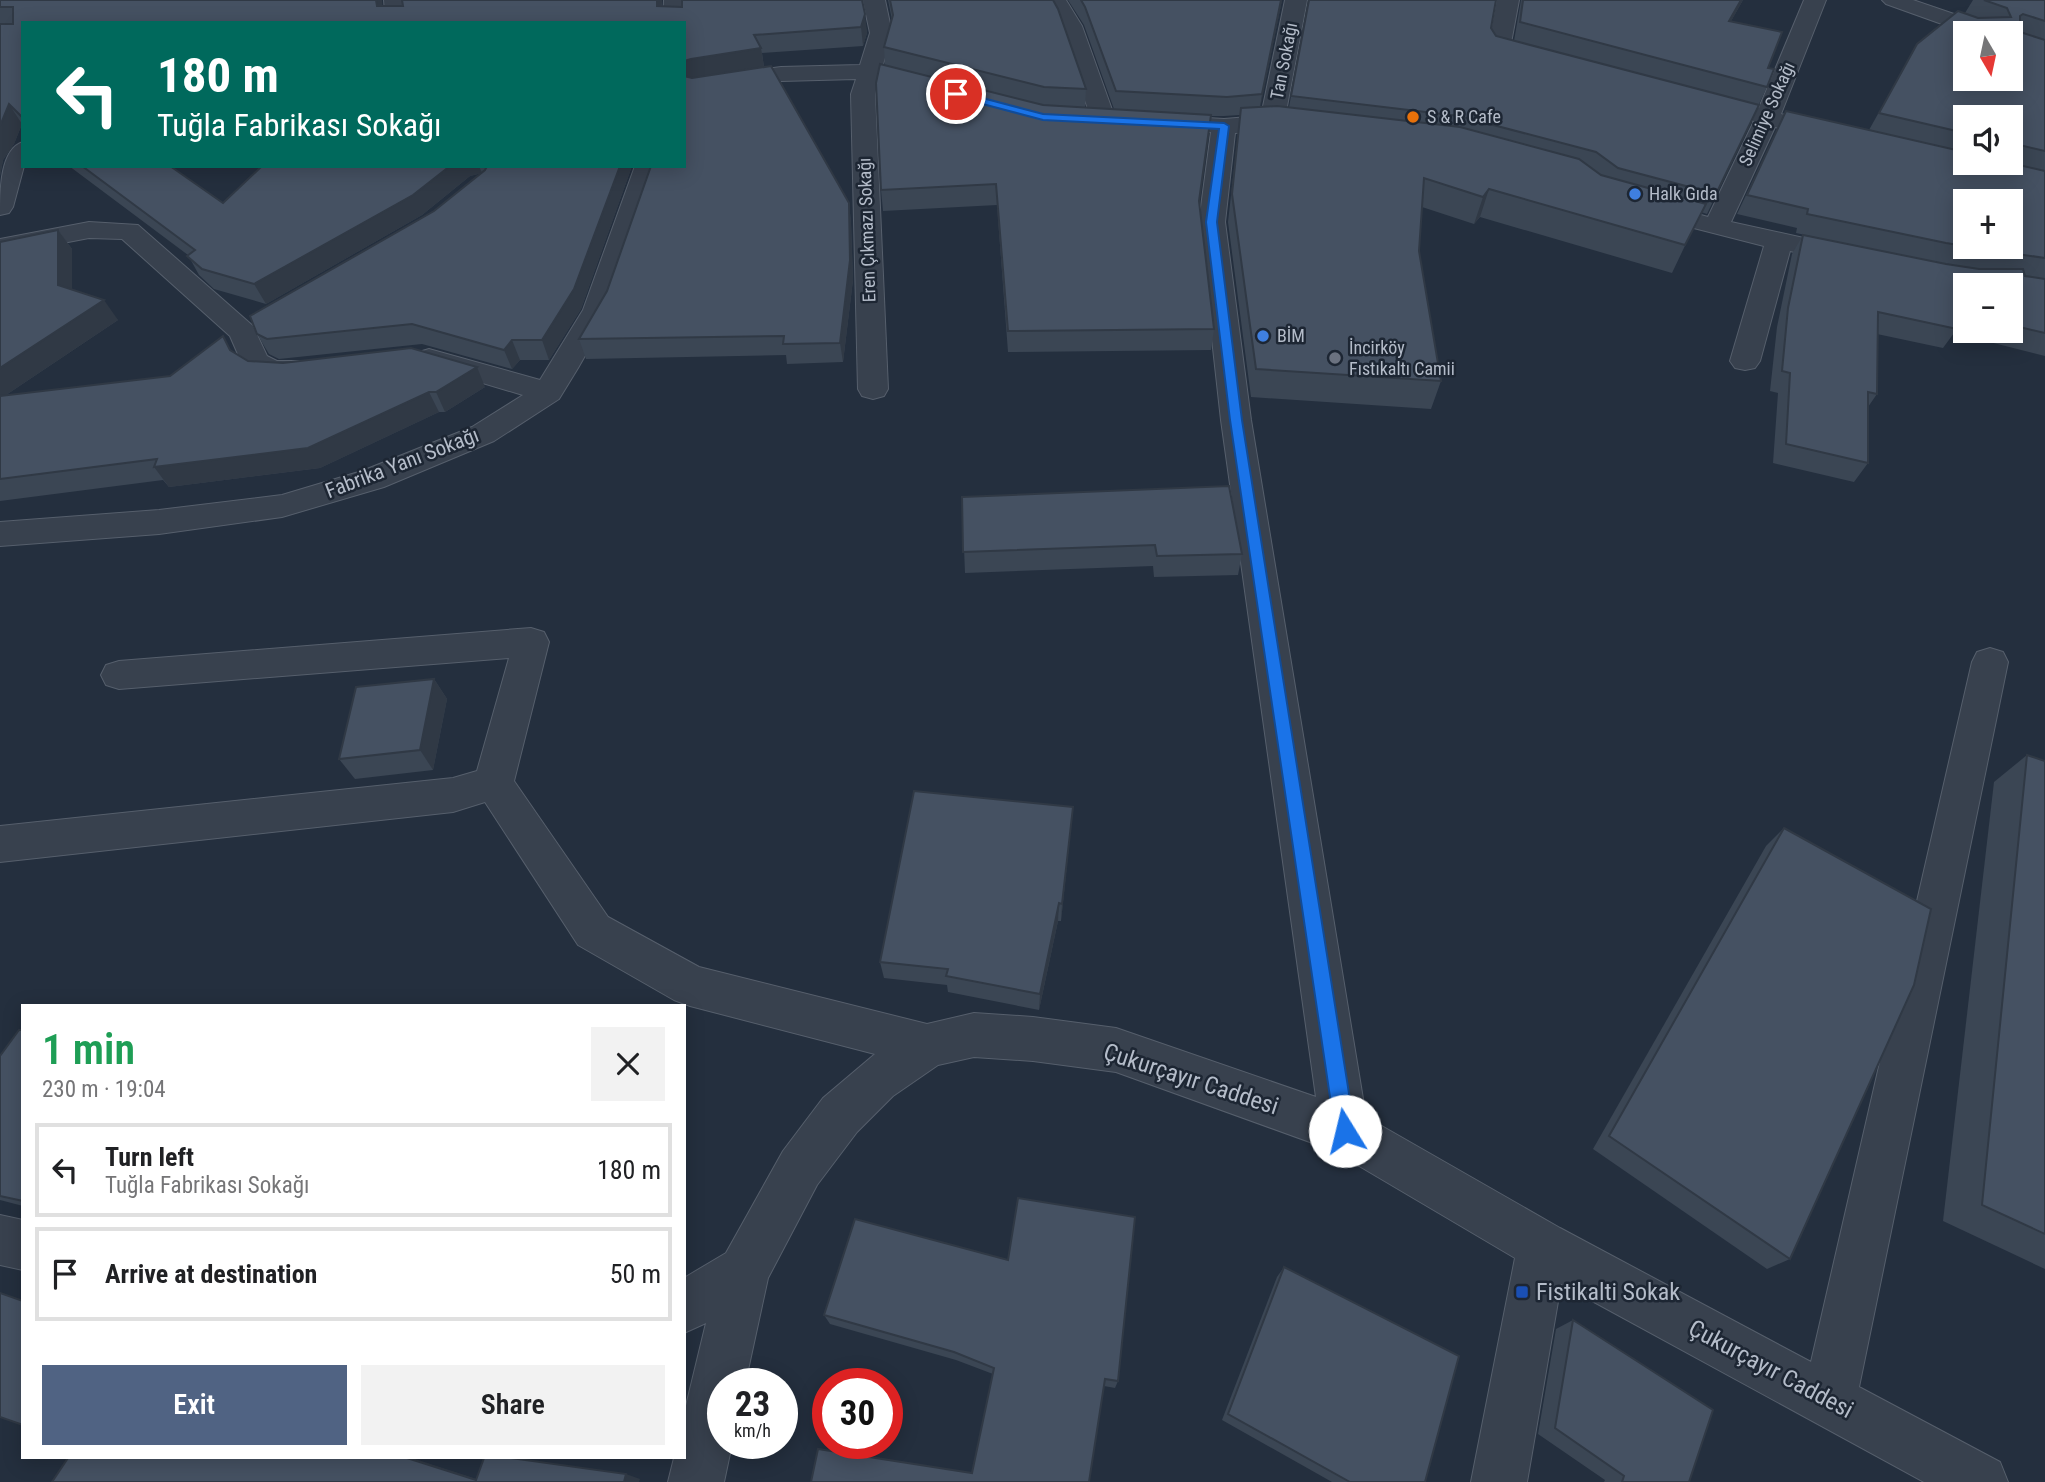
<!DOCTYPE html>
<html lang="en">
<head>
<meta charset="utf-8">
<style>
  body { margin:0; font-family:"Roboto Condensed",sans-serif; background:#f2f2f2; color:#202124; height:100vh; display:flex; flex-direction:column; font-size:26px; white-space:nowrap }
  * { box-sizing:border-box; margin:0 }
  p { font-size:23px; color:#757577 }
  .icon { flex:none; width:38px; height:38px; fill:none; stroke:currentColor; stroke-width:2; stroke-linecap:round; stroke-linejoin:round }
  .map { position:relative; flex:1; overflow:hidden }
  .panel { position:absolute; left:21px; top:1004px; width:665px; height:455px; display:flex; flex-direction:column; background:#fff; border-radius:0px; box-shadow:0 4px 18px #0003 }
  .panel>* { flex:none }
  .hud { position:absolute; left:21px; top:21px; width:665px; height:147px; border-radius:0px; box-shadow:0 4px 18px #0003; background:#00695c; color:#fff; overflow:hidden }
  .needle { width:46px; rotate:171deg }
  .controls { position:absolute; left:1953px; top:21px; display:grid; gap:14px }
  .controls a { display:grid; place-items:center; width:70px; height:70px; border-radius:0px; background:#fff; box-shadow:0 4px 18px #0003; font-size:35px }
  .speed { position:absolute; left:707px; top:1368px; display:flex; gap:14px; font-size:35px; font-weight:700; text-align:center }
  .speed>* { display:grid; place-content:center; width:91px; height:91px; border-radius:50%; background:#fff; box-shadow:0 4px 18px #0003; line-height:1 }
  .speed small { font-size:18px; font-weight:400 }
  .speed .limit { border:10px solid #d22; background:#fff; color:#111 }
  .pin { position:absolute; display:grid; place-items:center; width:60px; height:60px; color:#fff; margin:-30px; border:4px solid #fff; border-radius:50%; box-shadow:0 2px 7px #0007 }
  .me { position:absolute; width:77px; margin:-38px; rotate:351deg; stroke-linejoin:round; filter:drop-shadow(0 0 5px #0008) }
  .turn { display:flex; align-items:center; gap:24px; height:147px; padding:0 21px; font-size:32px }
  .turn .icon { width:91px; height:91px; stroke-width:2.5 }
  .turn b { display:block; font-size:49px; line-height:60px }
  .round { display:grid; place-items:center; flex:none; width:74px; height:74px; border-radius:0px; background:#f2f2f2 }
  .headline { display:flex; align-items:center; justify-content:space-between; height:119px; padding:0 21px }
  h1 { font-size:42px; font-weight:600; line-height:52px; color:#1e9e55 }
  .cta { display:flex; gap:14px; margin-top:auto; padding:14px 21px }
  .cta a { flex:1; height:80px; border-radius:0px; background:#506383; color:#fff; font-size:28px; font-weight:600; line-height:80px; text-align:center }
  .cta a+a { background:#f2f2f2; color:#202124 }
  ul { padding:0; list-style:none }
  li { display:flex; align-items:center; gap:21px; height:94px; margin:0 14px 10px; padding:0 7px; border:4px solid #e0e0e0; border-radius:0px }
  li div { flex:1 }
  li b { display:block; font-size:26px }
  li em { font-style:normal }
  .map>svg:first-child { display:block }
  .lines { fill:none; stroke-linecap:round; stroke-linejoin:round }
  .minor-casing { stroke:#565f6c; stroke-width:2 }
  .minor { fill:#38414e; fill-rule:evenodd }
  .wall { fill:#3b4654; fill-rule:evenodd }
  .shaded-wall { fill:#303945 }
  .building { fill:#455162; stroke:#303945; stroke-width:2; fill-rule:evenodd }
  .route { fill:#1a73e8; stroke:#114b97; stroke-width:2 }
  .food-dot { fill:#e8710a; stroke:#1d2633; stroke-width:2.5 }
  .shop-dot { fill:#3f7fe0; stroke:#1d2633; stroke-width:2.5 }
  .worship-dot { fill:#6b7280; stroke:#1d2633; stroke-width:2.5 }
  .transit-dot { fill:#1a4fb4; stroke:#1d2633; stroke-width:2.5 }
  .labels { text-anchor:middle; stroke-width:5; stroke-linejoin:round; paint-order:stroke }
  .far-street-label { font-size:18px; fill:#b4bcc9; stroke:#1d2633 }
  .far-poi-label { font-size:18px; fill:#b4bcc9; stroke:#1d2633; text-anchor:start }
  .street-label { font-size:21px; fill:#b4bcc9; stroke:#1d2633 }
  .near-street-label { font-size:24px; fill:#b4bcc9; stroke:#1d2633 }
  .near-poi-label { font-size:24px; fill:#b4bcc9; stroke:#1d2633; text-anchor:start }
</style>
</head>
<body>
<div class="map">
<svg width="2045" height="1482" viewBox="0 0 2045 1482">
  <rect width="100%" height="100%" fill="#242f3e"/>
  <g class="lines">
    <defs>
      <g id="minor">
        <path d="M384 0H406L408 23H386Z"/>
        <path d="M664 0H686L684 24 663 23Z"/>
        <path d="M863 0H885L892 33 882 68 937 82 941 87 937 92 929 94 878 81 875 94 888 389 884 396 873 399 862 396 858 389 851 94 856 79 781 81 726 88 718 86 714 81 718 76 726 74 781 67 860 65 870 33Z"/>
        <path d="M1044 0H1066L1082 26 1115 118 1111 123 1103 125 1095 123 1091 118 1060 26Z"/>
        <path d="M1285 0H1307L1285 117 1298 120 1301 125 1298 130C1282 134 1253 131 1235 133L1225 222 1251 420 1366 1117 1560 1228 1811 1362 1972 662 1977 652 1990 648 2003 652 2008 662 1859 1387 2000 1462 2008 1482H1924L1561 1284 1527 1482H1471L1515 1258 1332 1150 1116 1072 1033 1061 974 1057 938 1065 893 1096 857 1132 817 1185 768 1278 745 1384H723V1444H732L724 1482H668L674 1458H684V1414L706 1323 684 1333V1278L726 1253 783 1151 823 1098 875 1054 690 1006 674 1000 578 945 485 802 453 812 0 862V826L453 778 477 771 509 658 119 689 106 685 101 675 106 665 119 661 531 628 544 632 549 642 514 781 608 917 699 967 927 1024 974 1013 1033 1017 1116 1028 1316 1097 1221 420 1199 222 1211 132 1157 129 1149 127 1145 122 1149 117 1157 115 1224 119 1261 116Z"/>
        <path d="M1497 0H1519L1511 43 1546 53 1549 58 1546 63 1538 65 1491 52 1488 47Z"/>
        <path d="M1804 0H1826L1781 114 1839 128 1842 133 1839 138 1830 140 1775 127 1731 222 1858 250 1862 256 1858 262 1848 264 1790 251 1760 361 1755 368 1745 370 1735 368 1730 361 1764 246 1639 214 1635 208 1639 202 1648 200 1708 217 1754 121 1697 107 1693 102 1697 97 1705 95 1759 108Z"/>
        <path d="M1882 0H1913L1995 28 1998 33H1967L1886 4Z"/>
        <path d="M23 142 24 166 13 207 9 213 0 215C0 190 0 149 23 142Z"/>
        <path d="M635 166H660L611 310 578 368 559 399 494 441 384 487 282 517 159 534 0 546V522L159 510 282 495 362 471 472 427 523 395 419 364 414 358 419 352 429 349 540 380 583 310Z"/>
        <path d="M89 222 138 225 253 326 267 356 277 361H304L315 363 319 370 315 377 272 380 244 368 230 336 122 239 89 238 0 255V239Z"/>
        <path d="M0 1215 23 1220V1270L0 1265Z"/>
      </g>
    </defs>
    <!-- minor casing -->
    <use href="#minor" class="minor-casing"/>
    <!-- minor -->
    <use href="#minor" class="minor"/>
  </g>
  <!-- wall -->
  <g class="wall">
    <path d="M0 0 383 6H403L402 0H662V7H682L862 0 867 33 863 46 762 53 764 67 849 203 851 223 853 280 843 362 787 364 786 355 586 359 579 339 684 166V23H23V124H22L14 144 3 160 0 176Z"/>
    <path d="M888 0H1053L1086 89 1085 107 1114 109 1084 25 1068 0H1282L1260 107H1289L1309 0 1491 28 1496 36 1514 41 1521 0H1743L1731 21 1768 68 1767 87 1707 214 1701 212 1672 273 1480 217 1474 224 1422 207 1419 251 1441 381 1431 409 1251 397 1228 222 1240 115 1224 116H1211L1199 202 1214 329 1211 350 1008 352 997 205 883 211 881 190 885 66 884 47 892 20Z"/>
    <path d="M1973 0H2045V356L1954 333 1943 348 1877 334V394L1868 407V463L1854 482 1773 463 1778 393 1770 391 1777 327 1792 254 1803 235 1866 248 1796 233 1797 228 1737 214 1786 111 1869 130 1917 44 1965 13ZM1965 117H2011V163H1965ZM1965 201 2011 247H1965ZM1965 285H2011V331H1965Z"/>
    <path d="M69 166H170L223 203 262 166H632L581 309 549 360H520L512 369 422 344 279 359 269 354 257 334 434 211 482 173 470 176 422 215 266 304 214 289 199 275 188 255Z"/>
    <path d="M58 230 72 249V290L118 320 6 395 170 376 234 352 248 361 485 387 445 412H439L320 468 169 487 163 480 0 501V242Z"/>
    <path d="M962 497 1242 554 1238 575 1154 577 1153 566 965 573Z"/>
    <path d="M434 679 447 699 433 770 355 779 339 759Z"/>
    <path d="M2027 755 2045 761V1269L1943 1221 1994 782Z"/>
    <path d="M1073 807 1061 921H1058L1039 1010 948 992 947 985 884 978 880 962Z"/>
    <path d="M1784 828 1790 1259 1767 1269 1593 1149 1766 846Z"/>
    <path d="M23 1030V1206L0 1200V1056Z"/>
    <path d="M1284 1267 1425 1482H1332L1222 1420 1277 1277Z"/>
    <path d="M824 1315 1118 1381 1115 1388 1104 1386 972 1473 993 1374 956 1360 830 1324Z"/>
    <path d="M1573 1320 1689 1482H1604L1605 1480 1538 1434 1556 1329Z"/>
  </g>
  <!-- shaded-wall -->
  <g class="shaded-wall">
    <path d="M376 0H382L384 23 377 6Z"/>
    <path d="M657 0H662L661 23 657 6Z"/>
    <path d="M1281 0H1282L1259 114 1262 94Z"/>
    <path d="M1741 0H1743L1721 39 1729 21Z"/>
    <path d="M865 14 867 33 863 46 861 27Z"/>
    <path d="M761 48 764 67 684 83V61L691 59Z"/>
    <path d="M9 104 22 124 14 144 3 160 0 176V126Z"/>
    <path d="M450 166H479L482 173 470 176 422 215 266 304 254 284Z"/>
    <path d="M620 166H632L581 309 549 360 542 340Z"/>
    <path d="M1489 189 1480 217 1474 224 1483 197Z"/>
    <path d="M849 203 851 223 853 280 843 362 840 343Z"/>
    <path d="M58 230 72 249V305L58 285Z"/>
    <path d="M104 300 118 320 0 399V368Z"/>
    <path d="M512 340 520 360 512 369 504 350Z"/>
    <path d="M477 367 485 387 445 412 436 392Z"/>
    <path d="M429 392 439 412 320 468 169 487 154 467Z"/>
    <path d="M434 679 447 699 433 770 420 750Z"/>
    <path d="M1073 807 1061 921 1062 904Z"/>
    <path d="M1059 903 1058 921 1039 1010 1040 994Z"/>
    <path d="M407 1458H412L486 1482H483Z"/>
    <path d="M626 1474 640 1479 639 1482H624Z"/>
  </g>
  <!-- building -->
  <g class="building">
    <path d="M0 0H376L377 6H403L402 0H657V6L682 7V0H862L865 14 861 27 754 35 761 48 691 59 684 61V23H23V118L9 104 0 126V24H13V7H0Z"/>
    <path d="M890 0H1053L1058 9 1086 89 1044 87 884 47 893 15Z"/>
    <path d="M1081 0H1281L1262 94 1227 97 1116 91 1085 7Z"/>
    <path d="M1309 0H1496L1491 28 1496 36 1759 105 1716 194 1618 168 1596 152 1459 116 1291 96Z"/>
    <path d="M1523 0H1741L1729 21 1782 32 1768 68 1774 69 1767 87 1520 22Z"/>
    <path d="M1984 0H2045V21L2023 14 2020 16V32L2045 40V151L2011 143V117H1965V133L1879 113 1917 44 1958 11 1978 18 2011 17 2007 8ZM1965 33H2011V79H1965Z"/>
    <path d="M880 64 1043 105 1211 115 1199 201 1214 329 1008 331 996 184 881 190 876 83Z"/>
    <path d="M771 66 849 203 850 260 840 343 783 344 784 336 579 339 607 291 651 166H684V76L692 78Z"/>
    <path d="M1277 106 1460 127 1579 159 1601 175 1706 204 1685 245 1489 189 1483 197 1424 178 1419 251 1441 381 1256 369 1232 194 1241 108Z"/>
    <path d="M1786 111 1965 152V163H2010L2045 171V258L1969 247H2011V201H1965V246L1946 243 1807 214 1808 209 1747 195Z"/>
    <path d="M82 166H170L223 203 262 166H450L413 195 254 284 202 269 187 256 195 250Z"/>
    <path d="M487 166H620L574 289 542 340H512L504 350 412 324 267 339 257 334 250 316 434 211 485 170Z"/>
    <path d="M58 230V285L104 300 0 368V242Z"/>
    <path d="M1803 235 1946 264 1979 269H2023L2025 276 2045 279V333L2011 325V285H1965V313L1956 311 1957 329 1878 312 1877 394 1868 392V463L1786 444 1790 373 1782 371 1788 308Z"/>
    <path d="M223 336 230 350 248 361 283 363 411 348 477 367 436 392H429L308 448 154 467 157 459 0 479V396L170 376Z"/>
    <path d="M1229 486 1242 554 1157 556 1155 545 963 552 962 497Z"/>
    <path d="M434 679 420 750 339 759 356 687Z"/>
    <path d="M2027 755 2045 761V1234L1982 1205Z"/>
    <path d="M914 791 1073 807 1062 904 1059 903 1040 994 946 976 948 969 880 962Z"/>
    <path d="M1784 828 1931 909 1914 985 1790 1259 1609 1136Z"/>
    <path d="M19 1030H23V1201L0 1196V1056Z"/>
    <path d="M1018 1198 1135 1217 1118 1381 1105 1379 1089 1482H811L818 1449 972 1473 994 1368 954 1352 824 1315 855 1219 1008 1260Z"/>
    <path d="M1284 1267 1459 1356 1425 1482H1350L1228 1414Z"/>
    <path d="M0 1293 23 1301V1425L0 1417Z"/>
    <path d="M1573 1320 1713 1410 1689 1482H1622L1624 1476 1555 1428Z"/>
    <path d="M68 1458H407L476 1480 484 1458H511L626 1474 624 1482H52Z"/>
  </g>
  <!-- route -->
  <path class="route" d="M956 91 1043 114 1224 123 1229 126 1217 222 1242 420 1355 1131 1352 1138 1345 1141 1338 1138 1335 1131 1230 420 1206 222 1219 129 1043 120 952 96V92Z"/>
  <!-- markers -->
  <circle class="food-dot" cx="1413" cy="117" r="7"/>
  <g class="shop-dot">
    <circle cx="1635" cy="194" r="7"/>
    <circle cx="1263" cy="336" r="7"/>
  </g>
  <circle class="worship-dot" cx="1335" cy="358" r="7"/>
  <rect class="transit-dot" x="1515" y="1285" width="14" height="14" rx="3.5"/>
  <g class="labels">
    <!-- far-street labels -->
    <g class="far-street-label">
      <text transform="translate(1284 61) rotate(-79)" y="6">Tan Sokağı</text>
      <text transform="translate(1767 114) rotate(-66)" y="6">Selimiye Sokağı</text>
      <text transform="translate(867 230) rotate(-92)" y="6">Eren Çıkmazı Sokağı</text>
    </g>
    <!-- far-poi labels -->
    <g class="far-poi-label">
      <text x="1427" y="123">S &amp; R Cafe</text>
      <text x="1649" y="200">Halk Gıda</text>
      <text x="1277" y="342">BİM</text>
      <text x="1349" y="354">İncirköy<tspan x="1349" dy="21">Fıstıkaltı Camii</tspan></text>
    </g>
    <!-- street labels -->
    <g class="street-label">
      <text transform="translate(402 463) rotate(-21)" y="7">Fabrika Yanı Sokağı</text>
    </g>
    <!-- near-street labels -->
    <g class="near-street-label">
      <text transform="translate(1191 1079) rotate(18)" y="8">Çukurçayır Caddesi</text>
      <text transform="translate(1771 1369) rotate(28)" y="8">Çukurçayır Caddesi</text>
    </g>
    <!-- near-poi labels -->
    <g class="near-poi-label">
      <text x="1536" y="1300">Fistikalti Sokak</text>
    </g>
  </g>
</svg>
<div class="controls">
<a><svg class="needle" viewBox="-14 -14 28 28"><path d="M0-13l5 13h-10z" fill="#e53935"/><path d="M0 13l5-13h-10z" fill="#757577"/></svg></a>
<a><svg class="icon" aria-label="sound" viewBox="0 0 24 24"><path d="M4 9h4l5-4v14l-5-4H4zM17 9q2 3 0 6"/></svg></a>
<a>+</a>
<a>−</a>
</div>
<div class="speed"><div>23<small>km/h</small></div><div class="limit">30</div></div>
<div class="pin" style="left:956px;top:94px;background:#d93025"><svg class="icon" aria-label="arrive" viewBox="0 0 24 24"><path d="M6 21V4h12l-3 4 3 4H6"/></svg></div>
<svg class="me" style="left:1345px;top:1131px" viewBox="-20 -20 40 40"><circle r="19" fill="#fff"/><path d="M0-13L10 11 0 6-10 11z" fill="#1a73e8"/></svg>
<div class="hud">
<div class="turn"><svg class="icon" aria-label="left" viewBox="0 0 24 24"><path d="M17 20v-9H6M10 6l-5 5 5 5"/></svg><div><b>180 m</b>Tuğla Fabrikası Sokağı</div></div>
</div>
<section class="panel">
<div class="headline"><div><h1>1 min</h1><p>230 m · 19:04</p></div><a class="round"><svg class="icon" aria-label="close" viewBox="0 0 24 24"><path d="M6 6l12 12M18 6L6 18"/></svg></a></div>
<ul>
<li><svg class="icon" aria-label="left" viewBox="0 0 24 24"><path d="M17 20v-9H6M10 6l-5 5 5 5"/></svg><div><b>Turn left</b><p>Tuğla Fabrikası Sokağı</p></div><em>180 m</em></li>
<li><svg class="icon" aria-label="arrive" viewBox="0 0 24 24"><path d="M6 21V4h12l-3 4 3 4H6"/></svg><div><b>Arrive at destination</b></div><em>50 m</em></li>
</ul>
<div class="cta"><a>Exit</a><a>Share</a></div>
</section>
</div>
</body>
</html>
